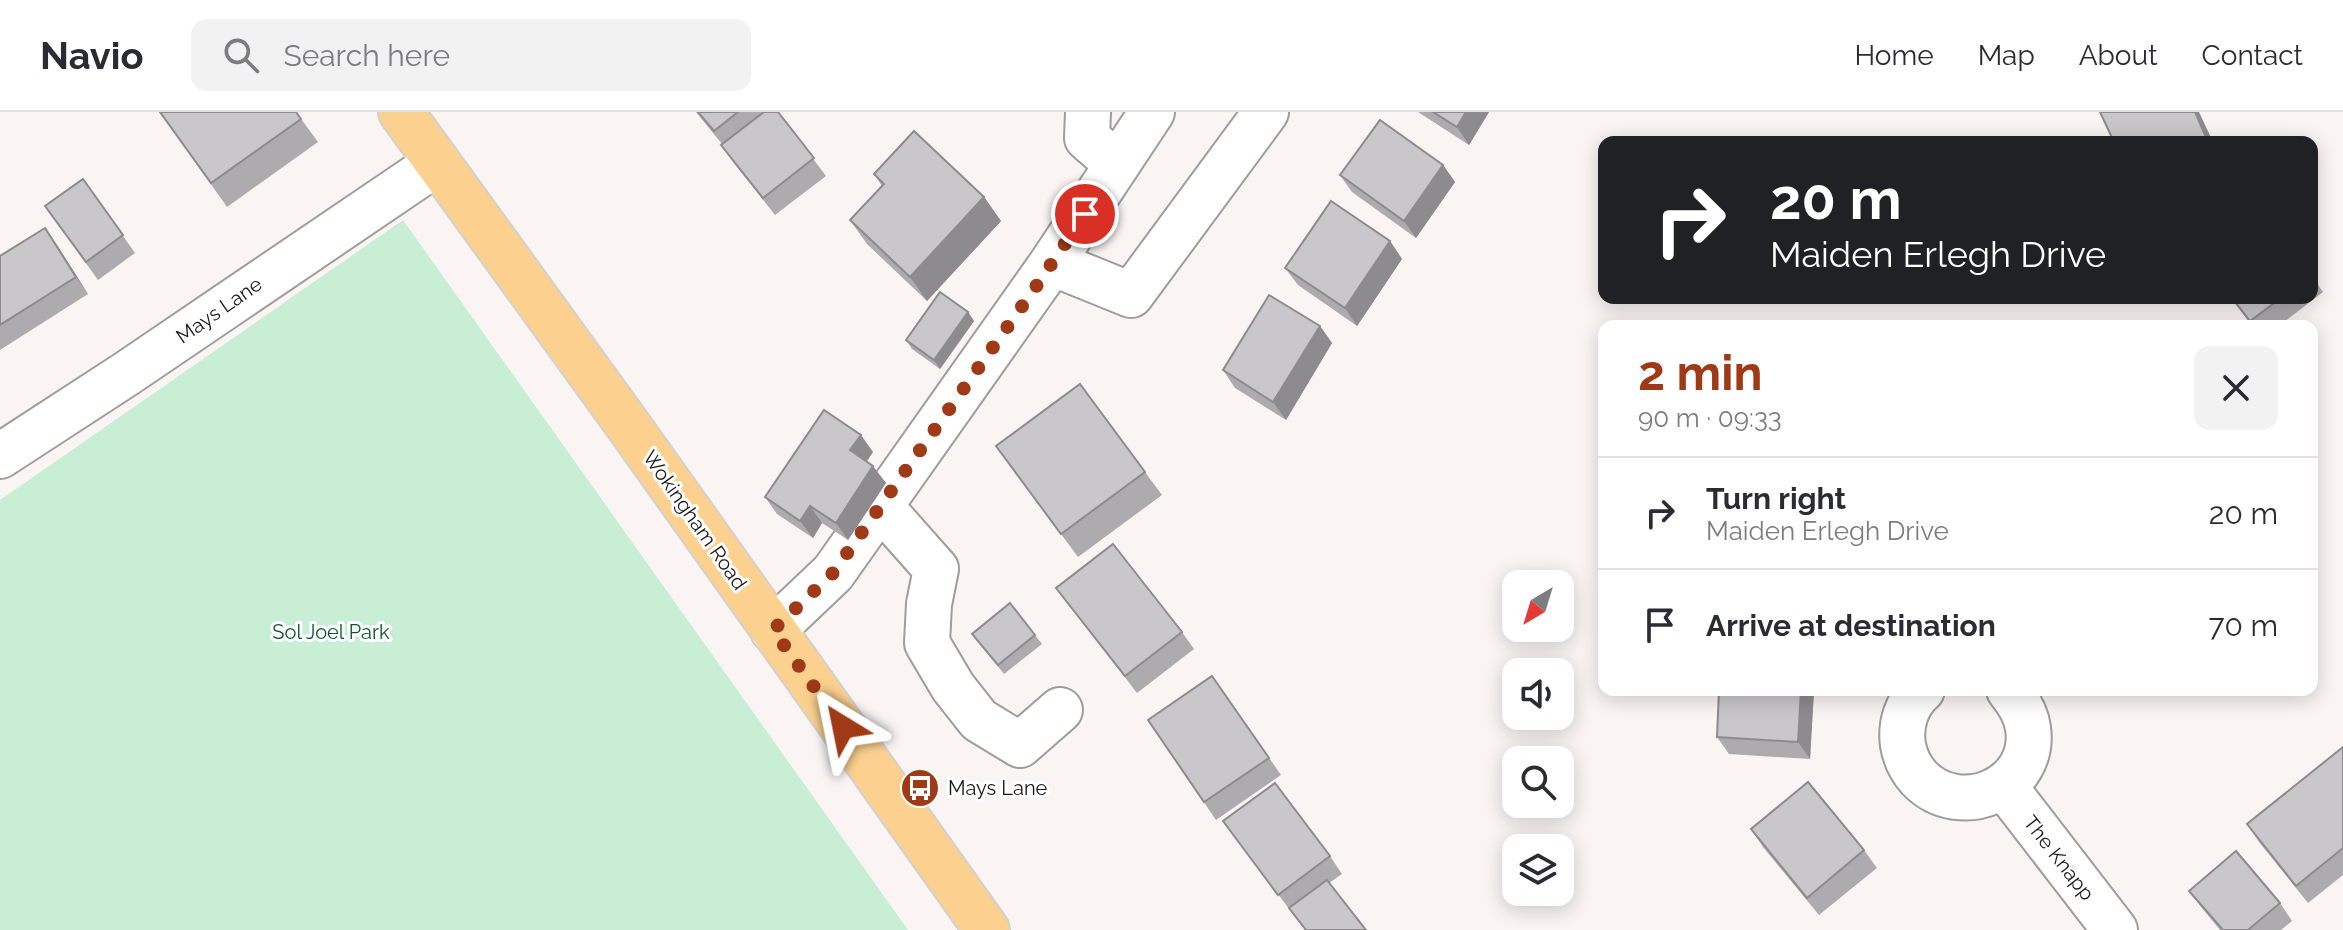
<!DOCTYPE html>
<html lang="en">
<head>
<meta charset="utf-8">
<style>
  body { margin:0; font-family:Raleway,sans-serif; background:#f2f2f3; color:#2b2b33; height:100vh; display:flex; flex-direction:column; font-size:30px; white-space:nowrap }
  * { box-sizing:border-box; margin:0 }
  p { font-size:26px; color:#7c7c81 }
  .icon { flex:none; width:44px; height:44px; fill:none; stroke:currentColor; stroke-width:2; stroke-linecap:round; stroke-linejoin:round }
  .map { position:relative; flex:1; overflow:hidden }
  .side { position:absolute; left:1598px; top:208px; width:720px; height:376px; display:flex; flex-direction:column; background:#fff; border-radius:16px; box-shadow:0 4px 20px #0003 }
  .side>* { flex:none }
  .hud { position:absolute; left:1598px; top:24px; width:720px; height:168px; border-radius:16px; box-shadow:0 4px 20px #0003; background:#202124; color:#fff; overflow:hidden }
  .needle { width:52px; rotate:218deg }
  .controls { position:absolute; left:1502px; top:458px; display:grid; gap:16px }
  .controls a { display:grid; place-items:center; width:72px; height:72px; border-radius:16px; background:#fff; box-shadow:0 4px 20px #0003; font-size:40px }
  .pin { position:absolute; display:grid; place-items:center; width:68px; height:68px; color:#fff; margin:-34px; border:4px solid #fff; border-radius:50%; box-shadow:0 2px 8px #0007 }
  .me { position:absolute; width:88px; margin:-44px; rotate:325deg; stroke-linejoin:round; filter:drop-shadow(0 0 6px #0008) }
  .turn { display:flex; align-items:center; gap:28px; height:168px; padding:0 40px; font-size:36px }
  .turn .icon { width:104px; height:104px; stroke-width:2.5 }
  .turn b { display:block; font-size:56px; line-height:68px }
  .round { display:grid; place-items:center; flex:none; width:84px; height:84px; border-radius:16px; background:#f2f2f3 }
  .headline { display:flex; align-items:center; justify-content:space-between; height:136px; padding:0 40px }
  h1 { font-size:48px; font-weight:700; line-height:60px; color:#9f3916 }
  ul { padding:0; list-style:none }
  li { display:flex; align-items:center; gap:24px; height:112px; padding:0 40px; border-top:2px solid #e1e1e2 }
  li div { flex:1 }
  li b { display:block; font-size:30px }
  li em { font-style:normal }
  header { display:flex; align-items:center; gap:48px; box-sizing:border-box; height:112px; padding:0 40px; background:#fff; border-bottom:2px solid #e1e1e2 }
  header strong { font-size:38px }
  nav { display:flex; gap:44px; margin-inline-start:auto; font-size:28px }
  .search { width:560px; height:72px; background:#f2f2f3; display:flex; align-items:center; gap:20px; box-sizing:border-box; padding:0 28px; border-radius:16px; color:#7c7c81; font-size:30px }
  .map>svg:first-child { display:block }
  .park { fill:#c9eed6 }
  .lines { fill:none; stroke-linecap:round; stroke-linejoin:round }
  .street-casing { stroke:#a09c9a; stroke-width:48 }
  .primary-casing { stroke:#d1d1d1; stroke-width:48 }
  .street { stroke:#fff; stroke-width:44 }
  .primary { stroke:#fcd18f; stroke-width:44 }
  .wall { fill:#aeabaf }
  .shaded-wall { fill:#8d8b8e }
  .building { fill:#cac7cb; stroke:#8d8b8e; stroke-width:2 }
  .route { stroke:#9f3916; stroke-width:14; stroke-dasharray:0 25.2 }
  .labels { text-anchor:middle; stroke-width:6; stroke-linejoin:round; paint-order:stroke }
  .street-label { font-size:20px; fill:#191817; stroke:#fff }
  .park-label { font-size:20px; fill:#0e5434; stroke:#fff }
  .poi-label { font-size:20px; fill:#191817; stroke:#fff; text-anchor:start }
</style>
</head>
<body>
<header>
<strong>Navio</strong>
<div class="search"><svg class="icon" aria-label="search" viewBox="0 0 24 24"><circle cx="10" cy="10" r="6"/><path d="M15 15l6 6"/></svg>Search here</div>
<nav><a>Home</a><a>Map</a><a>About</a><a>Contact</a></nav>
</header>
<div class="map">
<svg width="2343" height="818" viewBox="0 0 2343 818">
  <rect width="100%" height="100%" fill="#faf5f3"/>
  <!-- park -->
  <path class="park" d="M403 108 908 818H0V388Z"/>
  <g class="lines">
    <defs>
      <g id="street">
        <path d="M1088 0 1087 26 1117 52"/>
        <path d="M1052 151 1131 183 1266 0"/>
        <path d="M0 344 126 262 437 51"/>
        <path d="M881 395 936 457 929 492 927 531 953 575 979 608 1020 633 1060 598"/>
        <path d="M773 518 833 461 1052 151 1152 0"/>
        <path d="M1922 578C1906 592 1900 613 1903 633 1905 645 1911 657 1919 666 1960 709 2037 676 2028 616 2026 601 2018 589 2009 578"/>
        <path d="M2004 674 2115 818"/>
      </g>
      <path id="primary" d="M401 0 630 316 987 818"/>
    </defs>
    <!-- street casing -->
    <use href="#street" class="street-casing"/>
    <!-- primary casing -->
    <use href="#primary" class="primary-casing"/>
    <!-- street -->
    <use href="#street" class="street"/>
    <!-- primary -->
    <use href="#primary" class="primary"/>
  </g>
  <!-- wall -->
  <g class="wall">
    <path d="M160 0H296L318 30 227 95Z"/>
    <path d="M696 0H778L826 64 775 103 733 50 721 33 722 32Z"/>
    <path d="M1418 0H1489L1469 33Z"/>
    <path d="M1443 53 1455 70 1416 126 1352 80 1340 63Z"/>
    <path d="M874 62 984 85 1001 109 927 189 867 132 850 108 882 74Z"/>
    <path d="M83 67 135 141 98 168 45 94Z"/>
    <path d="M45 116 88 182 0 238V144Z"/>
    <path d="M1390 129 1402 147 1357 214 1298 173 1285 156Z"/>
    <path d="M2312 164 2323 180 2279 214H2252L2231 186H2312Z"/>
    <path d="M968 200 974 209 940 257 912 237 906 228Z"/>
    <path d="M1320 214 1332 231 1286 308 1235 276 1223 258Z"/>
    <path d="M996 334 1145 360 1162 383 1078 445Z"/>
    <path d="M873 340 867 349 886 371 848 428 822 411 813 426 777 402 765 385Z"/>
    <path d="M1056 476 1182 520 1194 537 1137 581Z"/>
    <path d="M972 522 1035 523 1042 532 1004 562Z"/>
    <path d="M1212 564 1281 663 1216 708 1148 608Z"/>
    <path d="M1719 578H1814L1810 647 1729 642 1717 625Z"/>
    <path d="M2343 635V763L2308 791 2259 730 2247 712Z"/>
    <path d="M1223 709 1330 744 1342 762 1329 771 1365 818H1305Z"/>
    <path d="M1751 717 1864 738 1877 756 1819 803 1763 735Z"/>
    <path d="M2189 779 2280 791 2292 809 2281 818H2220L2202 796Z"/>
  </g>
  <!-- shaded-wall -->
  <g class="shaded-wall">
    <path d="M1466 0H1489L1469 33 1457 15Z"/>
    <path d="M2195 0H2199L2213 30H2208Z"/>
    <path d="M1443 53 1455 70 1416 126 1404 109Z"/>
    <path d="M984 85 1001 109 927 189 910 165Z"/>
    <path d="M45 116 57 133 88 182 76 165Z"/>
    <path d="M1390 129 1402 147 1357 214 1345 196Z"/>
    <path d="M968 200 974 209 940 257 934 248Z"/>
    <path d="M1320 214 1332 231 1286 308 1273 290Z"/>
    <path d="M861 323 873 340 862 356 850 338Z"/>
    <path d="M873 354 886 371 848 428 836 411Z"/>
    <path d="M810 394 822 411 813 426 800 409Z"/>
    <path d="M1801 578H1814L1810 647 1798 630Z"/>
  </g>
  <!-- building -->
  <g class="building">
    <path d="M160 0H296L301 7 211 71Z"/>
    <path d="M698 0H738L714 19Z"/>
    <path d="M764 0H778L814 46 763 86 721 33Z"/>
    <path d="M1433 0H1466L1457 15Z"/>
    <path d="M2100 0H2195L2208 30H2114Z"/>
    <path d="M1380 8 1443 53 1404 109 1340 63Z"/>
    <path d="M914 19 984 85 910 165 850 108 884 72 874 62Z"/>
    <path d="M83 67 123 123 86 150 45 94Z"/>
    <path d="M1331 89 1390 129 1345 196 1285 156Z"/>
    <path d="M45 116 76 165 0 213V144Z"/>
    <path d="M940 180 968 200 934 248 906 228Z"/>
    <path d="M1269 183 1320 214 1273 290 1223 258Z"/>
    <path d="M2232 186H2281L2250 209Z"/>
    <path d="M1080 272 1145 360 1061 422 996 334Z"/>
    <path d="M824 298 861 323 850 338 873 354 836 411 810 394 800 409 765 385Z"/>
    <path d="M1113 432 1182 520 1125 564 1056 476Z"/>
    <path d="M1010 491 1035 523 998 553 972 522Z"/>
    <path d="M1212 564 1269 646 1204 690 1148 608Z"/>
    <path d="M1719 578H1801L1798 630 1717 625Z"/>
    <path d="M2343 635V736L2296 774 2247 712Z"/>
    <path d="M1808 670 1864 738 1807 786 1751 717Z"/>
    <path d="M1275 671 1330 744 1278 783 1223 709Z"/>
    <path d="M2236 739 2280 791 2248 818H2223L2189 779Z"/>
    <path d="M1327 768 1366 818H1306L1289 796Z"/>
  </g>
  <g class="lines">
    <!-- route -->
    <path class="route" d="M843 615 773 518 833 461 1035 176 1085 102"/>
  </g>
  <!-- icons -->
  <defs>
    <symbol id="bus-disc" viewBox="-11 -11 22 22"><circle r="9.5" fill="#9f3916" stroke="#fff"/><path d="M-5-6H5V4H4V6H2V4H-2V6H-4V4H-5ZM-3.5-4V0h7V-4ZM-3.5 1.2v1.5H-2V1.2ZM2 1.2v1.5H3.5V1.2Z" fill="#fff"/></symbol>
  </defs>
  <g fill-rule="evenodd">
    <use href="#bus-disc" x="898" y="654" width="44" height="44"/>
  </g>
  <g class="labels">
    <!-- street labels -->
    <g class="street-label">
      <text transform="translate(219 198) rotate(-35)" y="7">Mays Lane</text>
      <text transform="translate(695 408) rotate(55)" y="7">Wokingham Road</text>
      <text transform="translate(2059 746) rotate(52)" y="7">The Knapp</text>
    </g>
    <!-- park labels -->
    <g class="park-label">
      <text x="331" y="527">Sol Joel Park</text>
    </g>
    <!-- poi labels -->
    <g class="poi-label">
      <text x="948" y="683">Mays Lane</text>
    </g>
  </g>
</svg>
<div class="controls">
<a><svg class="needle" viewBox="-14 -14 28 28"><path d="M0-13l5 13h-10z" fill="#e53935"/><path d="M0 13l5-13h-10z" fill="#7c7c81"/></svg></a>
<a><svg class="icon" aria-label="sound" viewBox="0 0 24 24"><path d="M4 9h4l5-4v14l-5-4H4zM17 9q2 3 0 6"/></svg></a>
<a><svg class="icon" aria-label="search" viewBox="0 0 24 24"><circle cx="10" cy="10" r="6"/><path d="M15 15l6 6"/></svg></a>
<a><svg class="icon" aria-label="layers" viewBox="0 0 24 24"><path d="M12 4l9 5-9 5-9-5zM3 14l9 5 9-5"/></svg></a>
</div>
<div class="pin" style="left:1085px;top:102px;background:#d93025"><svg class="icon" aria-label="arrive" viewBox="0 0 24 24"><path d="M6 21V4h12l-3 4 3 4H6"/></svg></div>
<svg class="me" style="left:843px;top:615px" viewBox="-20 -20 40 40"><path d="M0-17L14 15 0 8-14 15z" fill="#9f3916" stroke="#fff" stroke-width="4"/></svg>
<div class="hud">
<div class="turn"><svg class="icon" aria-label="right" viewBox="0 0 24 24"><path d="M7 20v-9h11M14 6l5 5-5 5"/></svg><div><b>20 m</b>Maiden Erlegh Drive</div></div>
</div>
<section class="side">
<div class="headline"><div><h1>2 min</h1><p>90 m · 09:33</p></div><a class="round"><svg class="icon" aria-label="close" viewBox="0 0 24 24"><path d="M6 6l12 12M18 6L6 18"/></svg></a></div>
<ul>
<li><svg class="icon" aria-label="right" viewBox="0 0 24 24"><path d="M7 20v-9h11M14 6l5 5-5 5"/></svg><div><b>Turn right</b><p>Maiden Erlegh Drive</p></div><em>20 m</em></li>
<li><svg class="icon" aria-label="arrive" viewBox="0 0 24 24"><path d="M6 21V4h12l-3 4 3 4H6"/></svg><div><b>Arrive at destination</b></div><em>70 m</em></li>
</ul>
</section>
</div>
</body>
</html>
